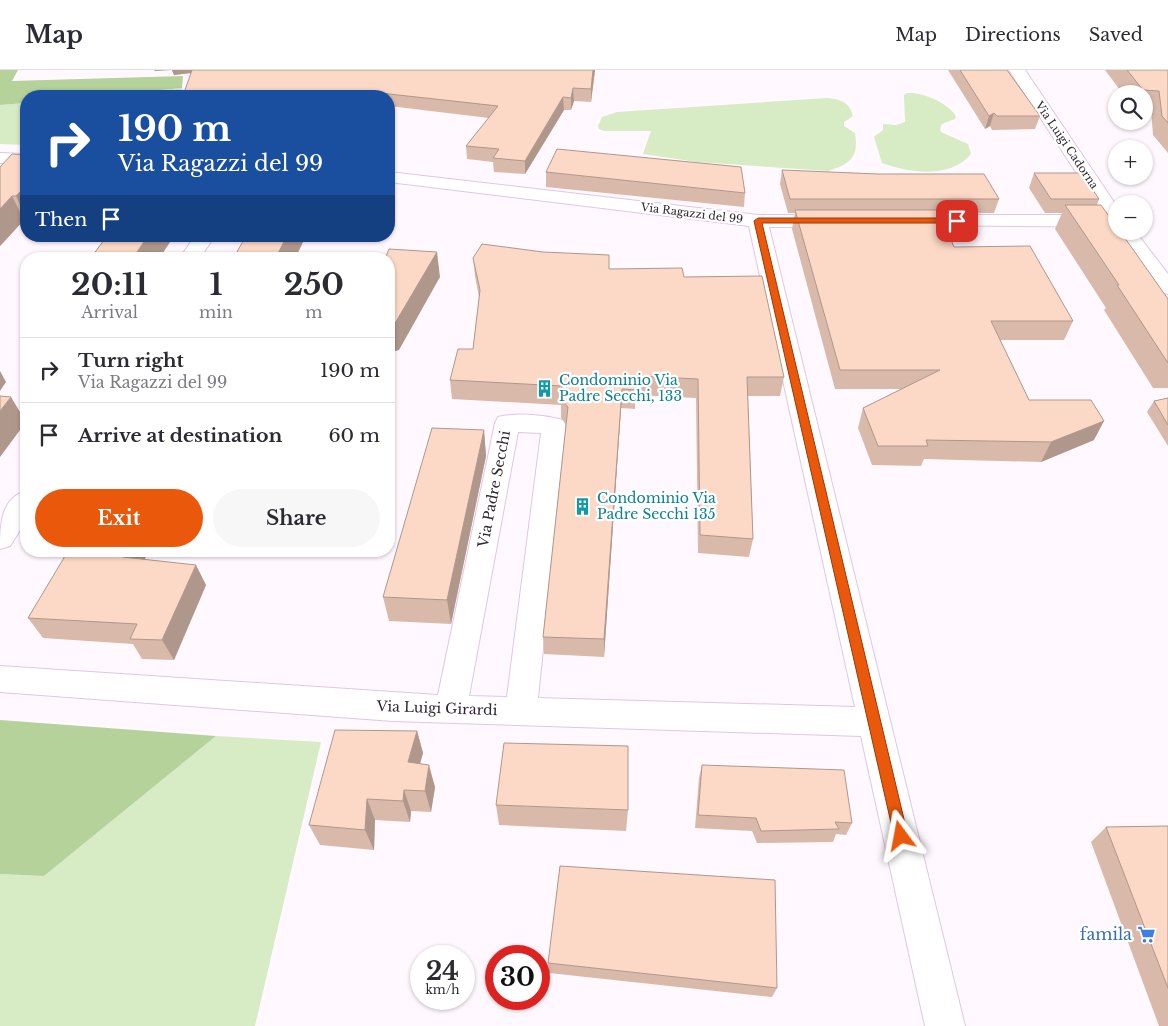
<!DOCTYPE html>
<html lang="en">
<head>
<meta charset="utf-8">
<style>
  body { margin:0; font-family:"Libre Baskerville",serif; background:#f7f7f7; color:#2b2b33; height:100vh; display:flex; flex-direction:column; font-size:19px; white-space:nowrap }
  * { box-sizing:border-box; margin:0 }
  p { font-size:16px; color:#7c7c81 }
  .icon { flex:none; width:28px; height:28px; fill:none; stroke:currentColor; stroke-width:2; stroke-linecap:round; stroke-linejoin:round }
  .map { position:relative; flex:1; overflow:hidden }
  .panel { position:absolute; left:20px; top:182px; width:375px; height:305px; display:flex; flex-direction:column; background:#fff; border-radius:20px; box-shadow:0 1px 4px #0004 }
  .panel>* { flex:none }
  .banner { position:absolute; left:20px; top:20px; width:375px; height:152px; border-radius:20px; box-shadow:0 1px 4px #0004; background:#1a4fa0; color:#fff; overflow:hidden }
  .fabs { position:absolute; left:1108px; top:15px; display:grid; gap:10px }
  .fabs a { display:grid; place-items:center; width:45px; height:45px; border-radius:50%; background:#fff; box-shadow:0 1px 4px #0004; font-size:25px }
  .speed { position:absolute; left:410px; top:875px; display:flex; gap:10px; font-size:25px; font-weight:700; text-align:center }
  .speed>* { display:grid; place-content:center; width:65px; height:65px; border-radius:50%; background:#fff; box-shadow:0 1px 4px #0004; line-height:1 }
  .speed small { font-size:12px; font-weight:400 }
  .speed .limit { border:8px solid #d22; background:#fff; color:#111 }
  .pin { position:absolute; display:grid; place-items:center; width:42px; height:42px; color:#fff; margin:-21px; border-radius:10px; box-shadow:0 2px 8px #0006 }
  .me { position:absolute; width:55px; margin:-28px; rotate:347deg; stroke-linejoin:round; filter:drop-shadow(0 0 4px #0008) }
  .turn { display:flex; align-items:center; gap:18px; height:105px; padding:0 15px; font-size:22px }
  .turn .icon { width:65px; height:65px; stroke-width:2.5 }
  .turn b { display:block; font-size:35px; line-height:42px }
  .then { display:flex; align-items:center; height:48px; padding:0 15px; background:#0003; gap:10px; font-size:19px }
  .eta { display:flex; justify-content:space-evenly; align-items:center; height:85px; text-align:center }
  .eta b { font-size:30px; font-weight:700; line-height:35px }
  .cta { display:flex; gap:10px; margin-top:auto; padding:10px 15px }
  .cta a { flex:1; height:58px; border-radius:30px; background:#ea580c; color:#fff; font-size:20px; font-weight:700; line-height:58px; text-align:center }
  .cta a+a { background:#f7f7f7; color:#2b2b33 }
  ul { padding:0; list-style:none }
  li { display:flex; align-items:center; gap:15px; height:65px; padding:0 15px; border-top:1px solid #e1e1e2 }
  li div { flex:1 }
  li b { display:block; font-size:19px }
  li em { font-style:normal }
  header { display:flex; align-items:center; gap:30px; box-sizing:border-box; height:70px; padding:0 25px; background:#fff; border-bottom:1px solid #e1e1e2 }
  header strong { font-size:24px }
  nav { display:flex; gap:28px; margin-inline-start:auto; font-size:18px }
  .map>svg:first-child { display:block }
  .green { fill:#d7ebc5 }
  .forest { fill:#b5d29b }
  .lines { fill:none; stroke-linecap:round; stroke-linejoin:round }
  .street-casing { stroke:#e1c6e1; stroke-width:2 }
  .street { fill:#fff; fill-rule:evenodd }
  .wall { fill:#d9baaa }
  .shaded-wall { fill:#b0978b }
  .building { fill:#fcd8c6; stroke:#b0978b }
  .route { fill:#ea580c; stroke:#983908 }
  .labels { text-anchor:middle; stroke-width:4.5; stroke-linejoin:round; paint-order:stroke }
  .far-street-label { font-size:11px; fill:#312731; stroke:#fff }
  .culture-label { font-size:14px; fill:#0d838f; stroke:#fff; text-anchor:start }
  .street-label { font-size:14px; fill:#312731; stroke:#fff }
  .near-shop-label { font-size:16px; fill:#366cbe; stroke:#fff; text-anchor:end }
</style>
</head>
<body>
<header>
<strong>Map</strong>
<nav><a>Map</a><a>Directions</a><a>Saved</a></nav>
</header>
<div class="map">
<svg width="1168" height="956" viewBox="0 0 1168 956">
  <rect width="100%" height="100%" fill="#fff9ff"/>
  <!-- green -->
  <g class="green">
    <path d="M182 18 180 26H96Z"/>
    <path d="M907 23C923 22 948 33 956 46L955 49 942 54 940 59 941 62 968 74 971 84C951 109 908 103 882 93L874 67 883 60V54L896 55 905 52 904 25Z"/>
    <path d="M827 28C840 29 850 32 853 46L844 52V56L855 63C859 87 850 94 828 101L697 92 643 84 651 61H604L599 59 598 56 602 47 617 42Z"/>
    <path d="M26 33V75L0 74V35Z"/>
    <path d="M216 666 321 672 255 956H0V804L44 806Z"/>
  </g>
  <!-- forest -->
  <g class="forest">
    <path d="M0 0H18L12 11 183 6 182 18 96 26H26V33L0 35Z"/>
    <path d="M0 650 216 666 44 806 0 804Z"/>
  </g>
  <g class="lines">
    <defs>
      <g id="street">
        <path d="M1009 0H1025L1116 135V157L898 155 895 151 898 147 905 145H1104Z"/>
        <path d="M0 83 26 84V94L0 93Z"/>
        <path d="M389 102 758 145H830L837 147 840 151 837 155 830 157H769L965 956H925L861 666 393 651 0 622V596L438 625 495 353 498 347C517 342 544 345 563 350L566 356 538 628 855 637 749 156 389 112ZM518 362 541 363 507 627 469 626Z"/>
        <path d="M1116 160 1135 161 1168 204V224L1161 222Z"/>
        <path d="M195 166H215L199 189H179Z"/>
        <path d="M26 421V451L10 476 0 479C0 457 0 428 26 421Z"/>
      </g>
    </defs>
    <!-- street casing -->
    <use href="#street" class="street-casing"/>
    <!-- street -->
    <use href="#street" class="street"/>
  </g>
  <!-- wall -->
  <g class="wall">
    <path d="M172 0H595L591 32 574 31 571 40H564L525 104 494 102 493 92 467 89 466 76 489 48 389 36V26H183L191 3 174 5Z"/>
    <path d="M948 0H1007L1040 46 1035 59 992 60 990 56 985 59Z"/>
    <path d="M1105 0H1168V83L1153 65 1151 40H1144V24H1123Z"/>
    <path d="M26 85V150H24L0 176V97Z"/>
    <path d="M782 100 999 129 994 143H939L954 177 1073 251 1064 270H1000L1029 330 1094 370 1041 392 924 389 921 396 872 395 858 358 863 338 902 319H835L792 159 795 143H788L780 114Z"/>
    <path d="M546 102 745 123 744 137 546 117Z"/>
    <path d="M1034 103 1099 129 1097 135 1168 229V318H1153L1104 240 1106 238 1055 159 1062 143H1045L1029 118Z"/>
    <path d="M473 188 609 199 684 207 784 307 780 326H748L753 469 749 487 698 483 696 328 635 325V339L621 338 604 587 544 584 543 567 566 354 561 348V335L452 329 450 310 473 279 479 227 475 206Z"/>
    <path d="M1168 328V376L1147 342 1154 331Z"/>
    <path d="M484 360 486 386 451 554 389 551 383 527Z"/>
    <path d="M144 490 206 515 174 590 142 589 133 574 43 568 28 548Z"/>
    <path d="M417 661 423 683 420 694 435 717 431 742 411 741 410 752 375 750 374 780 320 775 309 755Z"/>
    <path d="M702 695 852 753 846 765 836 764 833 772 757 773 752 761 695 758 699 708Z"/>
    <path d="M496 735 628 740 626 761 499 755Z"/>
    <path d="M1168 756V956H1159L1091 772 1106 757Z"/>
    <path d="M548 893 777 918 772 927 549 903Z"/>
  </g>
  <!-- shaded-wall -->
  <g class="shaded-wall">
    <path d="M154 0H172L155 1Z"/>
    <path d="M172 0H198L199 2 174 5Z"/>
    <path d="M593 0H595L591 32V19Z"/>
    <path d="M573 18 574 31 571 40V28Z"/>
    <path d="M563 27 564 40 525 104V91Z"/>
    <path d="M994 43 990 56 985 59 989 46Z"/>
    <path d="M26 116V148L16 126Z"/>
    <path d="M12 126 24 150 0 176V139Z"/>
    <path d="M148 166H174L159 189H132Z"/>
    <path d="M287 166H306L295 189H275Z"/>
    <path d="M437 182 440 207 399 280 389 283V257Z"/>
    <path d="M0 301 6 312 0 321Z"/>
    <path d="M622 319 621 338 604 587V569Z"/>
    <path d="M11 327 26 352 0 387V341Z"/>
    <path d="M1104 351 1094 370 1041 392 1051 372Z"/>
    <path d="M484 360 486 386 451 554 447 530Z"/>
    <path d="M126 481H149L135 508 123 487Z"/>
    <path d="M196 495 206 515 174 590 162 570Z"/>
    <path d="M417 661 423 683 414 714 408 692Z"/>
    <path d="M429 695 435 717 431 742 425 721Z"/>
    <path d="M404 720 411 741 410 752 403 731Z"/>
    <path d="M367 729 375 750 374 780 365 760Z"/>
  </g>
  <!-- building -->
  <g class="building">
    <path d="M192 0H593L591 19 573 18 571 28 563 27 525 91 493 88 499 79 466 76 498 36 371 22V26H183Z"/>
    <path d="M960 0H1007L1040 46H997L994 43 989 46Z"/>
    <path d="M1127 0H1168V53L1162 46 1159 21 1143 20Z"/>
    <path d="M557 79 741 97 745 123 546 102Z"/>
    <path d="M12 84 26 85V116L16 126H12L0 139V97Z"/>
    <path d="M782 100 878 104H984L999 129H790Z"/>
    <path d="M1034 103H1081L1099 129H1051Z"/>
    <path d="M1065 135H1101L1116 156V161H1120L1168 229V293L1117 215H1119Z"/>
    <path d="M795 140H938L954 177 1030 176 1073 251H991L1029 330H1091L1104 351 1051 372 926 370 928 376H878L863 338 940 300H840Z"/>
    <path d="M107 166H148L132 189H90Z"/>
    <path d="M246 166H287L275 189H233Z"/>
    <path d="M482 174 543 182 609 185V199L682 198 684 207 762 206 784 307H747L753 469 700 465 698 309 636 306V320L622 319 604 569 543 567 568 337 561 329 562 316 450 310 458 279H473L480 220 473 188Z"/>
    <path d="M389 179 437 182 394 255 389 257V189H385Z"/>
    <path d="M0 326 11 327 0 341Z"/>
    <path d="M1168 328V355L1154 331Z"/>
    <path d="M432 358 484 360 447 530 383 527Z"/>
    <path d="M68 481H126L123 487 196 495 162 570 130 569 137 554 28 548Z"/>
    <path d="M335 660 417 661 408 692 429 695 425 721 404 720 403 731 367 729 365 760 309 755Z"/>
    <path d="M504 673 628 676V740L496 735Z"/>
    <path d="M702 695 844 700 852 753 835 752 839 759 761 761 756 748 698 745Z"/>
    <path d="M1168 756V918L1106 757Z"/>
    <path d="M560 796 775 810 777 918 548 893Z"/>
  </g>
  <!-- route -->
  <path class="route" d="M758 148H957L961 151 957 153H762L908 766 906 771 901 773 896 771 894 766 754 151Z"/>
  <!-- icons -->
  <defs>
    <symbol id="building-bare" viewBox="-9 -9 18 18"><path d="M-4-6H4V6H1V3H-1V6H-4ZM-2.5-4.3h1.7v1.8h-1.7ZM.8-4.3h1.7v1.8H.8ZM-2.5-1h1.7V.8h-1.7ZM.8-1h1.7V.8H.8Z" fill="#0f9aa8" stroke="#fff" stroke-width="2.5" paint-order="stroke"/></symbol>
    <symbol id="supermarket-bare" viewBox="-9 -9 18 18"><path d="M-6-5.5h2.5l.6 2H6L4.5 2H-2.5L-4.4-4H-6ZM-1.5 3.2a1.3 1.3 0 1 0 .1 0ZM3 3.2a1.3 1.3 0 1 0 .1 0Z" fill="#3f7fe0" stroke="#fff" stroke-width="2.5" paint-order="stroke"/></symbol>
  </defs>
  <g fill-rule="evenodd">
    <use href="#building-bare" x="532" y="306" width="25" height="25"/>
    <use href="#building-bare" x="570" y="424" width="25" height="25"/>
    <use href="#supermarket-bare" x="1134" y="852" width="25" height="25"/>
  </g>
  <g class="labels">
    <!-- far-street labels -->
    <g class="far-street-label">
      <text transform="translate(1067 75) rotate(56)" y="4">Via Luigi Cadorna</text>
      <text transform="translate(692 143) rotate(7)" y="4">Via Ragazzi del 99</text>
    </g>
    <!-- culture labels -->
    <g class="culture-label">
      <text x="559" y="315">Condominio Via<tspan x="559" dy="16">Padre Secchi, 133</tspan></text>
      <text x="597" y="433">Condominio Via<tspan x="597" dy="16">Padre Secchi 135</tspan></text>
    </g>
    <!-- street labels -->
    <g class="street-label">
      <text transform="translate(494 419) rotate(-79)" y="5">Via Padre Secchi</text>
      <text transform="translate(437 638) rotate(2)" y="5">Via Luigi Girardi</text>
    </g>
    <!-- near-shop labels -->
    <g class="near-shop-label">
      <text x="1132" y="870">famila</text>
    </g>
  </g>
</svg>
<div class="fabs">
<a><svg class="icon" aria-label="search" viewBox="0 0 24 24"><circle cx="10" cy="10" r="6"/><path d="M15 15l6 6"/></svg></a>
<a>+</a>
<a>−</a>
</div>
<div class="speed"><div>24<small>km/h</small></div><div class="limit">30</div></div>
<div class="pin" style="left:957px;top:151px;background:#d93025"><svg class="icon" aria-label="arrive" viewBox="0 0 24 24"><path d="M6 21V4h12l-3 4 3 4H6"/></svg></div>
<svg class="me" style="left:901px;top:766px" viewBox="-20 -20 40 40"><path d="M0-17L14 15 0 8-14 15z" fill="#ea580c" stroke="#fff" stroke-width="4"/></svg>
<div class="banner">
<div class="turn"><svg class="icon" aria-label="right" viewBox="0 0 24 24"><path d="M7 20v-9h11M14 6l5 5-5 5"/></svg><div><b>190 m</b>Via Ragazzi del 99</div></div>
<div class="then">Then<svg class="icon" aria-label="arrive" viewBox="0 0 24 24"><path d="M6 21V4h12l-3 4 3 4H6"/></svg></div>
</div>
<section class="panel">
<div class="eta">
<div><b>20:11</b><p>Arrival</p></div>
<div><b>1</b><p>min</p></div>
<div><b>250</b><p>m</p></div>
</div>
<ul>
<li><svg class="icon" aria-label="right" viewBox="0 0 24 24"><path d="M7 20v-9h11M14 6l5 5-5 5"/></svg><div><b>Turn right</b><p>Via Ragazzi del 99</p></div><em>190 m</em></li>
<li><svg class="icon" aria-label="arrive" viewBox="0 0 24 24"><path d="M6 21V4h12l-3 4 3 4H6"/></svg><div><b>Arrive at destination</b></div><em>60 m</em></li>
</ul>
<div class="cta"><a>Exit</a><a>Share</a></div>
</section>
</div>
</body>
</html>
